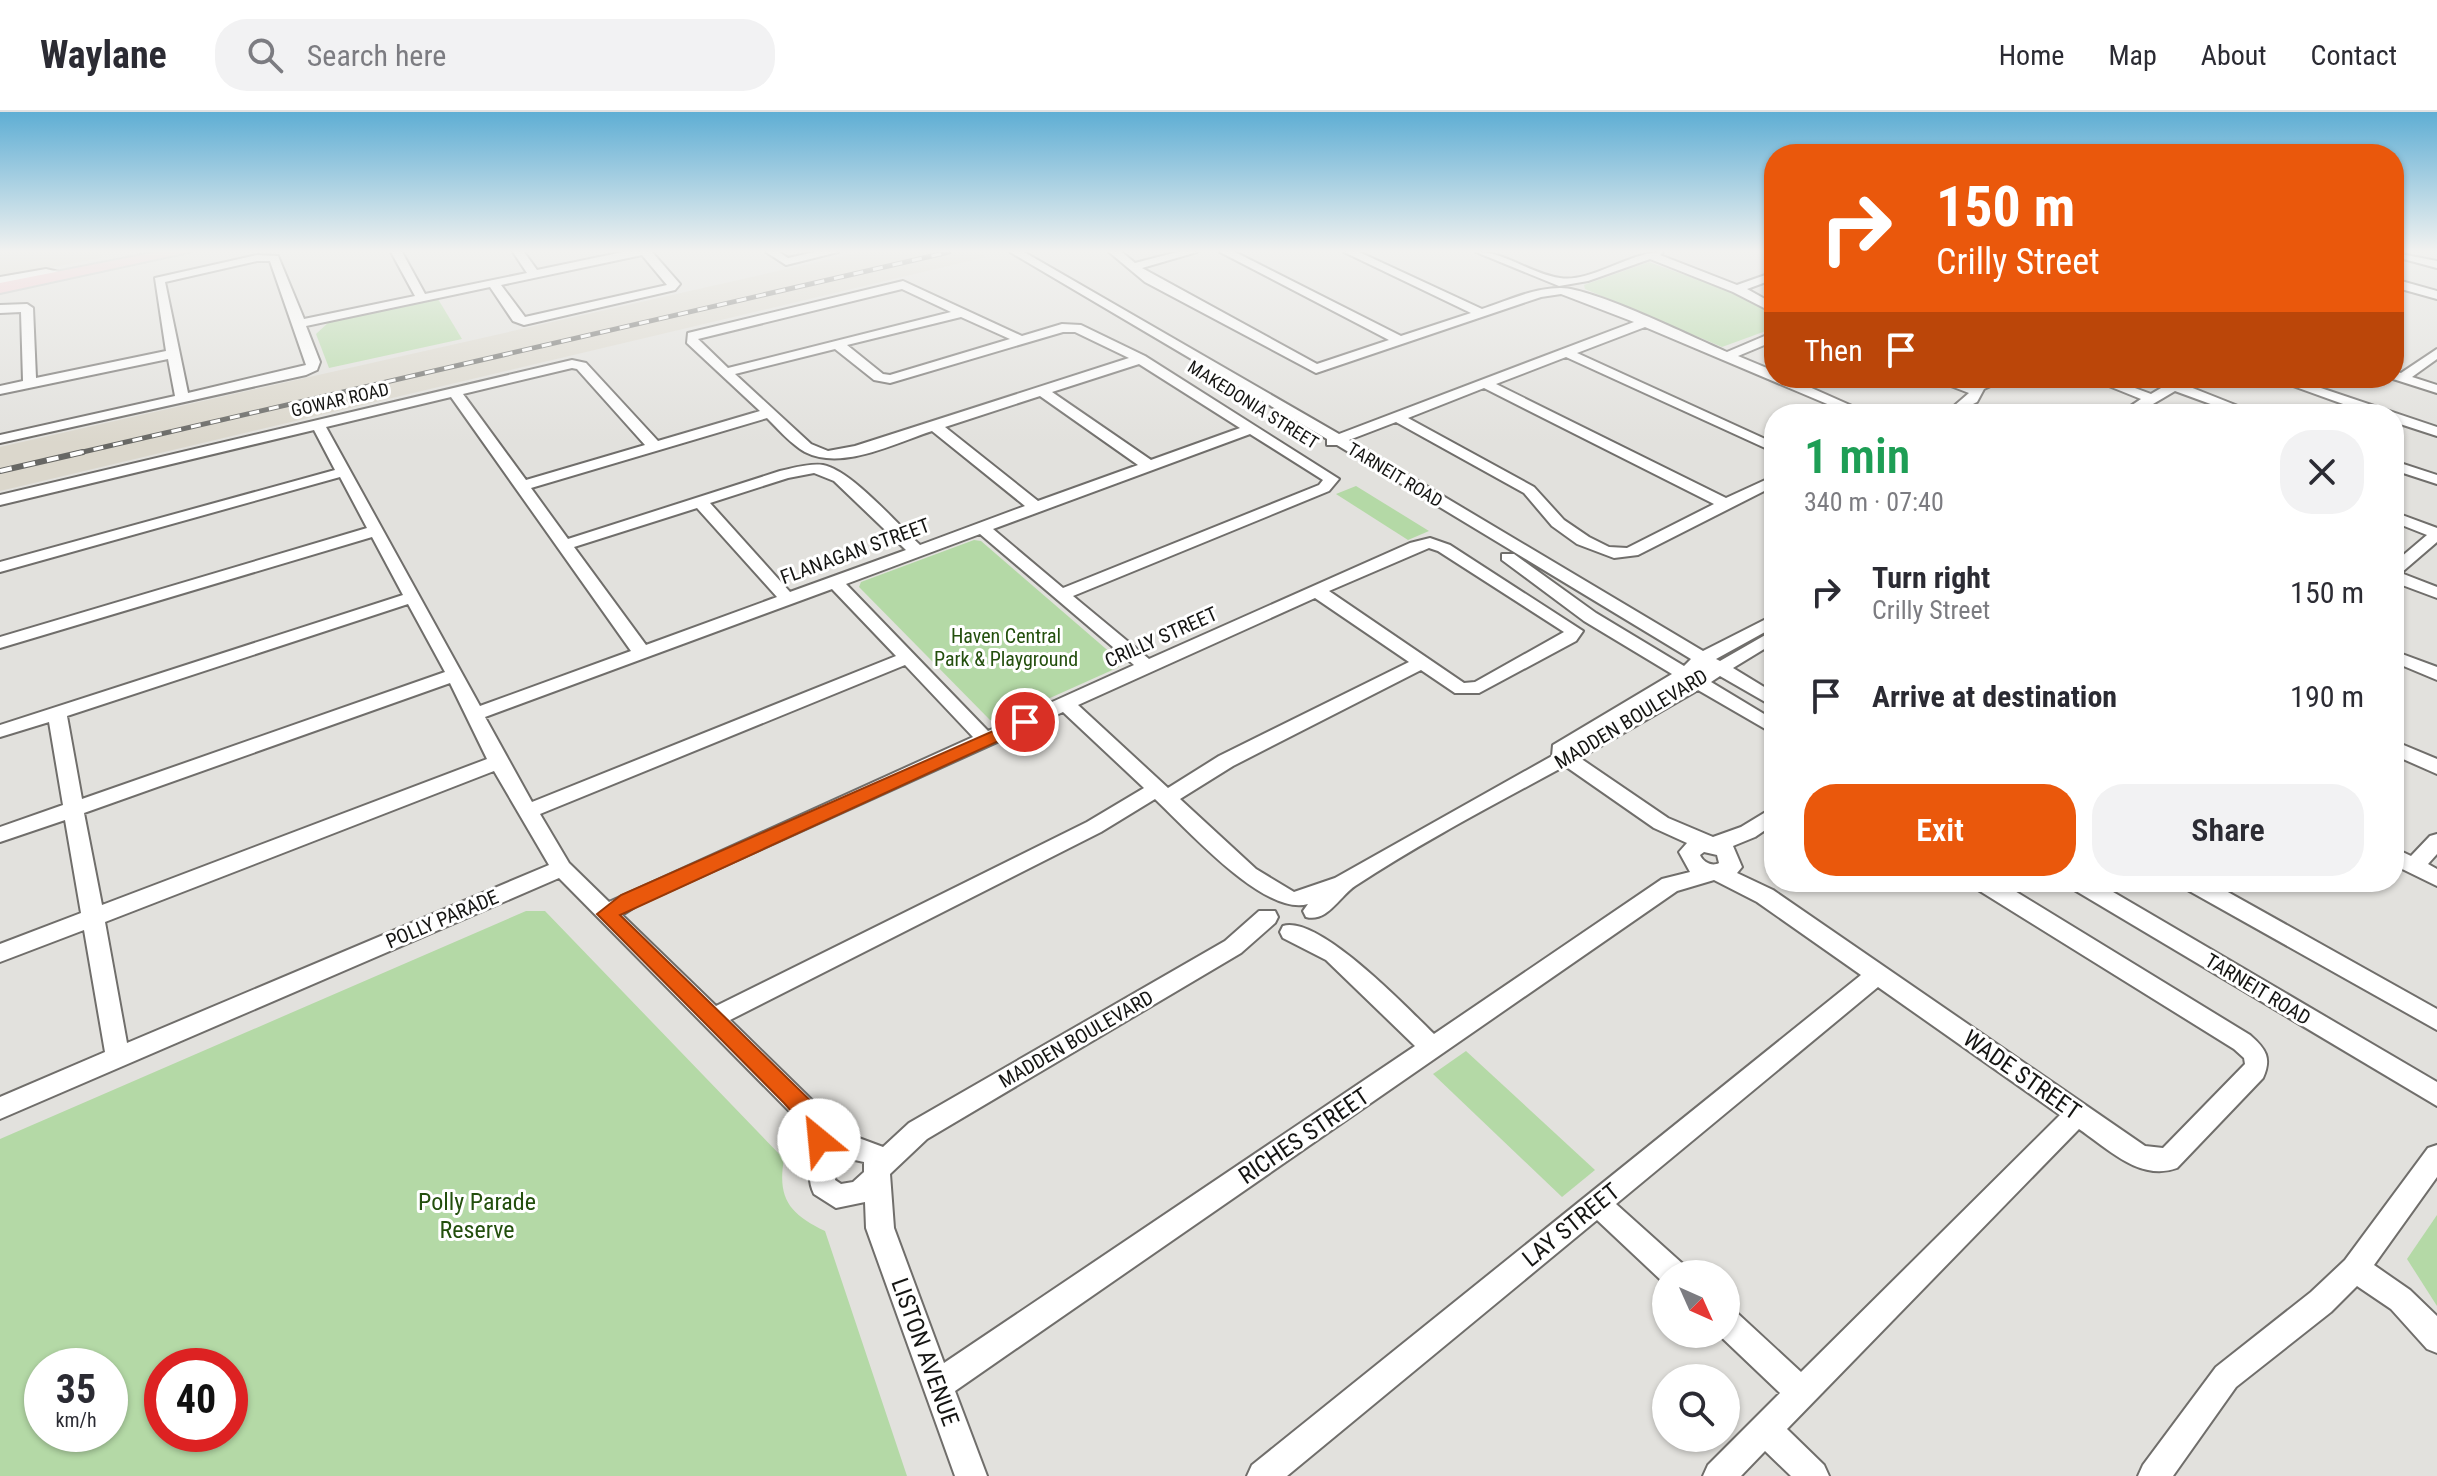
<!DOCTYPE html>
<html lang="en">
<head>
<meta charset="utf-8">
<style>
  body { margin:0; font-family:"Roboto Condensed",sans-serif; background:#f2f2f3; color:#2b2b33; height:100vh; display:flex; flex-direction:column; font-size:30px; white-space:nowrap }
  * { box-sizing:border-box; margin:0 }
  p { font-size:26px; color:#7c7c81 }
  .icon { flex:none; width:44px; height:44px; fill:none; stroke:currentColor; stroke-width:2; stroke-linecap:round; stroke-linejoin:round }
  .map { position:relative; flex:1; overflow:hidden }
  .side { position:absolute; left:1764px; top:292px; width:640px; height:488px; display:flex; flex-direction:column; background:#fff; border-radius:32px; box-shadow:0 2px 6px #0004 }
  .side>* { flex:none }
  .guide { position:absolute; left:1764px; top:32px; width:640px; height:244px; border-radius:32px; box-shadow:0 2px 6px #0004; background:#ea580c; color:#fff; overflow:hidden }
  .needle { width:52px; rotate:135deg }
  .controls { position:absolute; left:1652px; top:1148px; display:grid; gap:16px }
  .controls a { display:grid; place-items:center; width:88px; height:88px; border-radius:50%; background:#fff; box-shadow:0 2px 6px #0004; font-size:40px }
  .speed { position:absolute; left:24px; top:1236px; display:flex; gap:16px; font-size:40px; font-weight:700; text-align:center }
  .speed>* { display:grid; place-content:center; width:104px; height:104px; border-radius:50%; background:#fff; box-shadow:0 2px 6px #0004; line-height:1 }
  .speed small { font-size:20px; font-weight:400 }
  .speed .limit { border:12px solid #d22; background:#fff; color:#111 }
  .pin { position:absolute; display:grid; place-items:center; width:68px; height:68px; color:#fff; margin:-34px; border:4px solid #fff; border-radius:50%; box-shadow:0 2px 8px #0007 }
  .me { position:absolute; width:88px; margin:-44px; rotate:332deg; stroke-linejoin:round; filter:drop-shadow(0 0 6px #0008) }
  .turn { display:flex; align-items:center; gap:28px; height:168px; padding:0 40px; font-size:36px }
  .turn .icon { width:104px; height:104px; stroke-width:2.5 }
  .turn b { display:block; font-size:56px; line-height:68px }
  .then { display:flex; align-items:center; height:76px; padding:0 40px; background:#0003; gap:16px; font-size:30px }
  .round { display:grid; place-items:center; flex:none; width:84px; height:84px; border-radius:32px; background:#f2f2f3 }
  .overview { display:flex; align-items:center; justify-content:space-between; height:136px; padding:0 40px }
  h1 { font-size:48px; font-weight:600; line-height:60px; color:#1e9e55 }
  .action { display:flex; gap:16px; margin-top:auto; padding:16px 40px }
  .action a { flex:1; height:92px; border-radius:32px; background:#ea580c; color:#fff; font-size:32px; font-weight:600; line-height:92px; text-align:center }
  .action a+a { background:#f2f2f3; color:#2b2b33 }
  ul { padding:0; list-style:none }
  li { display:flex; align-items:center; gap:24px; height:104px; padding:0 40px }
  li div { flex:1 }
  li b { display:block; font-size:30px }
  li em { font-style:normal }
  header { display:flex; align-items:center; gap:48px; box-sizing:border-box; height:112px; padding:0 40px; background:#fff; border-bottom:2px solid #e1e1e2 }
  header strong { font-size:38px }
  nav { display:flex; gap:44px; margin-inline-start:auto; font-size:28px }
  .search { width:560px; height:72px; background:#f2f2f3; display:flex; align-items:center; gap:20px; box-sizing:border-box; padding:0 28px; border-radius:32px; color:#7c7c81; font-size:30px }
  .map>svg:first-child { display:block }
  .built { fill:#dbd7cc }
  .green { fill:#b4d9a6; fill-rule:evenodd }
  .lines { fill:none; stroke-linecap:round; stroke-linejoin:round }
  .minor-casing { stroke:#706e6b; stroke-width:4 }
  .major-casing { stroke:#bdbdbd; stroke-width:4 }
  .minor { fill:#fff; fill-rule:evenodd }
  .major { fill:#fac5cf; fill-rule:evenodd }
  .rail-far1-casing { stroke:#676764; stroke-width:5 }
  .rail-casing { stroke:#676764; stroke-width:6 }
  .rail-far1 { stroke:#fff; stroke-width:3; stroke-dasharray:10; stroke-linecap:butt }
  .rail { stroke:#fff; stroke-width:4; stroke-dasharray:12; stroke-linecap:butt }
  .route { fill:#ea580c; stroke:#983908; stroke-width:2 }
  .labels { text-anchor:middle; stroke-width:6; stroke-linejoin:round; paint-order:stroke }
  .far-street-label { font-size:18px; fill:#151513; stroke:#fff }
  .street-label { font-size:20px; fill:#151513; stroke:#fff }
  .park-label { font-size:20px; fill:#234f0d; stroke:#fff }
  .near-street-label { font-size:24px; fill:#151513; stroke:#fff }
  .near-park-label { font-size:24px; fill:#234f0d; stroke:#fff }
</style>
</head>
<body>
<header>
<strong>Waylane</strong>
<div class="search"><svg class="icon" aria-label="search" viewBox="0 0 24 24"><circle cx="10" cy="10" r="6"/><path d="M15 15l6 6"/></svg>Search here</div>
<nav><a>Home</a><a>Map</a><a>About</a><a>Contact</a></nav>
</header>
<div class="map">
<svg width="2437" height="1364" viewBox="0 0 2437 1364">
  <rect width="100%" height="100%" fill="#e2e1dd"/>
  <!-- built -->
  <g class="built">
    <path d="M0 140H100L101 146 0 165Z"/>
    <path d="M862 140H976L986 145 0 379V335Z"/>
  </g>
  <!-- green -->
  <g class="green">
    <path d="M1649 150 1732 180 1774 203V216L1722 235 1585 177 1584 173Z"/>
    <path d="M438 187 462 227 329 256 316 222 329 210Z"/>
    <path d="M1356 374 1429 419 1408 428 1336 382Z"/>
    <path d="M974 428 981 429 1120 549 1119 555 999 609 990 608 859 475 861 470Z"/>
    <path d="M526 799H545L784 1047C777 1087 790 1102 825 1119L907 1364H0V1027ZM42 1254H110V1322H42ZM162 1254H230V1322H162Z"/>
    <path d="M1466 939 1595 1058 1562 1085 1433 962Z"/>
    <path d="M2437 1103V1194L2407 1147Z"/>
  </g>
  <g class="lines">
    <defs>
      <g id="minor">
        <path d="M391 140H402L425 182 527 161 513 140H524L537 158 623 140H652L680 172 675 178 524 213 513 209 490 175 306 214 320 250 317 258 306 263 0 331V323L175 284 168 247 0 282V274L23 269 21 200 0 201V193L27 192 33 196 36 266 166 239 155 166 257 143 278 144 304 207 415 184ZM642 143 667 173 525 205 501 173ZM257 149H270L306 253 188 281 165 170Z"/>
        <path d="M766 140H779L788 146 815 140H838L786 153Z"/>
        <path d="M1010 140H1024L1339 322 1634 210 1561 182 1541 185 1316 261 1145 170 1109 140H1122L1135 151 1177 140H1197L1142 156 1317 252 1389 228 1220 140H1235L1401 224 1471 201 1344 140H1359L1482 197C1507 189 1533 176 1560 176 1591 175 1692 225 1727 240L1774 220V229L1738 244 1774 259V266H1789L1870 302H1851L1645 215 1577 241 1774 331V340L1566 245 1496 272 1726 386 1774 364V374L1638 443 1614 446 1577 432 1552 414 1524 381 1396 310 1349 328 1703 539 1774 503V515L1716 547 1720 549 1774 518V531L1733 556 1774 581V595L1720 564 1711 570 1774 608V622L1698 578 1580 646 1668 706 1713 725 1741 715 1774 695V712L1755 725 1733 734 1742 755 1737 761 1773 778 2145 1034 2163 1036 2245 952 2244 946 2234 937 1975 776 1972 770H2000L2250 923C2266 937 2272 946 2263 966L2177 1056C2140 1070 2107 1036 2079 1017L1787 1317 1824 1353 1829 1364H1791L1765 1339 1741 1364H1703L1708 1353 1780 1281 1718 1222H1726V1196L1736 1200 1801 1260 2060 1003 1878 875 1616 1092 1684 1153 1688 1162H1666L1664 1171 1597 1108 1287 1364H1247L1252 1353 1861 863 1757 790 1714 768 1677 779 955 1279 987 1364H955L866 1116 865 1090 836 1096 814 1082C805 1063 811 1045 828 1033L802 1012 559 766 0 1007V985L105 940 84 818 0 850V832L81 801 65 708 0 730V715L63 693 49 610 0 625V613L403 483 372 425 0 536V525L367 416 340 365 0 460V450L335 358 314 318 0 393V383L572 248 586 251 658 329 760 299 687 231 688 221 903 169 1022 224 1062 212 1081 213 1145 244 1339 367 1329 379 1073 484 1149 547 1410 431 1430 426 1450 433 1583 519 1576 529 1479 581H1455L1421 558 1233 654 1180 687 1256 757 1294 780 1335 766 1552 644 1553 633 1672 562 1584 509 1502 448V442H1514L1596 501 1684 554 1691 547 1337 333H1327V327ZM902 177 951 200 728 256 698 227ZM961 205 1010 227 890 263 883 262 847 233ZM1063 220H1075L1129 246 855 334 828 339 811 332 735 262 835 237 874 268 890 271ZM1139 252 1240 316 1151 348 1052 280ZM572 256 577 257 645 333 526 368 463 282ZM1484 276 1714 392 1627 436 1609 435 1589 425 1564 408 1534 375 1408 306ZM1040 284 1138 353 1038 389 945 315ZM451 285 631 539 480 594 326 315ZM767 306C778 317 791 332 805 340 842 359 895 331 932 319L1025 394 920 433C898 413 851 358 823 353 810 351 793 356 780 359L568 427 531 376ZM1250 322 1323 368 1319 373 1063 476 993 417ZM814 361 834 369 906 438 790 480 710 391 788 366ZM697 396 777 485 646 533 574 435ZM980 422 1134 553 988 619 846 472ZM1429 436 1438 439 1564 520 1475 570 1464 571 1329 479ZM832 477 896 544 532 690 485 605ZM1315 486 1409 550 1219 644 1168 676 1078 593ZM408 492 445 560 82 687 67 604ZM905 553 973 625 609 790 569 751 540 702ZM450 571 487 647 102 793 84 701ZM1063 600 1144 676 1087 710 716 894 622 803 636 794ZM1565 654 1654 716 1687 731 1679 740 1690 760 1662 767 1434 922C1407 896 1319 803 1283 814L1280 820 1283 826 1326 848 1415 934 944 1251 894 1116 890 1062 927 1027 1241 841 1275 811 1278 805 1275 799H1259L1225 829 909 1011 883 1035 856 1025 820 996 730 908 1101 720 1155 687C1187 717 1265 805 1308 792L1303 799 1306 805C1327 811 1340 784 1355 774 1422 730 1495 692 1565 654ZM494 659 549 753 127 931 105 810ZM1704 740 1717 743 1719 751C1712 755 1703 750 1700 743ZM850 1047 864 1050V1060L853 1070 841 1072 835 1068 836 1058Z"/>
        <path d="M1476 140C1507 140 1530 162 1560 166 1591 171 1629 140 1663 140L1660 143 1737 173 1774 160V167L1747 177 1774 192V201L1733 180 1650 147 1588 169 1559 174Z"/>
        <path d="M2396 141 2437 149V156L2396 145Z"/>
        <path d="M46 157 72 163 66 166 46 163 0 173V165Z"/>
        <path d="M2394 167 2437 179V187L2394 175Z"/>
        <path d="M2437 237V247L2412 265 2437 273V281L2390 266H2394V259L2401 261Z"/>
        <path d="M1930 266H1950L1971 273 1989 266H2008L1984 277 1977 290 1961 298 1954 294 1969 281Z"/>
        <path d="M2089 266H2108L2151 282 2178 266H2189L2185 273 2258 302H2238L2175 279 2136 302H2119L2141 287Z"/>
        <path d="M2271 266H2291L2437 315V324L2394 310V302H2371Z"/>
        <path d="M2394 349 2437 363V372L2394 358Z"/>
        <path d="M2394 400 2437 416V430L2401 461 2437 475V486L2394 470V451L2427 423 2394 410Z"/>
        <path d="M2394 539 2437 555V568L2394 550Z"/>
        <path d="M2394 629 2437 647V662L2394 643Z"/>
        <path d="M2437 722V742L2428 752 2437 757V774L2394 753V736L2411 744 2430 724Z"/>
        <path d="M2068 770H2096L2437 970V994L2071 776Z"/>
        <path d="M2181 770H2210L2437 897V918L2184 776Z"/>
        <path d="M2437 1033V1065L2374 1153 2410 1178 2437 1204V1241L2427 1237 2391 1197 2357 1174 2331 1200 2236 1275 2173 1364H2138L2143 1353 2216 1255 2311 1180 2345 1148 2428 1036Z"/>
      </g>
      <path id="major" d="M157 140H189L0 181V171Z"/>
    </defs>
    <!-- minor casing -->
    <use href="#minor" class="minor-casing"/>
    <!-- major casing -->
    <use href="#major" class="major-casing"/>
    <!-- minor -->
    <use href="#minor" class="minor"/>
    <!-- major -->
    <use href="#major" class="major"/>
    <defs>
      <path id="rail-far1" d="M74 342 949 140"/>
      <path id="rail" d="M0 359 83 340"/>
    </defs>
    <!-- rail-far1 casing -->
    <use href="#rail-far1" class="rail-far1-casing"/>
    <!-- rail casing -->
    <use href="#rail" class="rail-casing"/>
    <!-- rail-far1 -->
    <use href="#rail-far1" class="rail-far1"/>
    <!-- rail -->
    <use href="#rail" class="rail"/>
  </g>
  <!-- sky -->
  <linearGradient id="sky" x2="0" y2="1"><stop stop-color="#5faed4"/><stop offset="0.42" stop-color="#f2f2f0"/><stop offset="1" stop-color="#f2f2f0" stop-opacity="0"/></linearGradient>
  <rect width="2437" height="331" fill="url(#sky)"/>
  <!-- route -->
  <path class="route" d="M1025 605 1033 610 1031 614 620 803 819 997 831 1028 827 1035 819 1038 811 1035 801 1010 784 991 597 802 621 783Z"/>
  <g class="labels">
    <!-- far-street labels -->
    <g class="far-street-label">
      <text transform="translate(340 288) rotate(-13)" y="6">GOWAR ROAD</text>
      <text transform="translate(1253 293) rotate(32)" y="6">MAKEDONIA STREET</text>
      <text transform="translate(1395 363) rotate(31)" y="6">TARNEIT ROAD</text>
    </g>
    <!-- street labels -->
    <g class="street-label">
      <text transform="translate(855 439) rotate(-20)" y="7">FLANAGAN STREET</text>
      <text transform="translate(1161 525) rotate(-24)" y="7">CRILLY STREET</text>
      <text transform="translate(1631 607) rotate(-31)" y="7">MADDEN BOULEVARD</text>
      <text transform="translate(442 807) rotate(-23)" y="7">POLLY PARADE</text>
      <text transform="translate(2258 877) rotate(31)" y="7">TARNEIT ROAD</text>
      <text transform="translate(1076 927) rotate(-30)" y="7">MADDEN BOULEVARD</text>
    </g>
    <!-- park labels -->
    <g class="park-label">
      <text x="1006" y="531">Haven Central<tspan x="1006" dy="23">Park &amp; Playground</tspan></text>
    </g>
    <!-- near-street labels -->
    <g class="near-street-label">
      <text transform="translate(2022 963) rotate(35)" y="8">WADE STREET</text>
      <text transform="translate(1304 1024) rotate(-34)" y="8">RICHES STREET</text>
      <text transform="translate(1571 1113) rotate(-39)" y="8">LAY STREET</text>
      <text transform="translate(925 1240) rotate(70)" y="8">LISTON AVENUE</text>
    </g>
    <!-- near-park labels -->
    <g class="near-park-label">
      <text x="477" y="1098">Polly Parade<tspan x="477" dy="28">Reserve</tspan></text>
    </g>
  </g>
</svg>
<div class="controls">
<a><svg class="needle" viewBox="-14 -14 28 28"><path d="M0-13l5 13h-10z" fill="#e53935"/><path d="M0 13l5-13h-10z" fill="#7c7c81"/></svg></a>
<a><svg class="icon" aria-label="search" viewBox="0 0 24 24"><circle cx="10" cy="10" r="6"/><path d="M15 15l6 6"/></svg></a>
</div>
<div class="speed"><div>35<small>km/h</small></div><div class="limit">40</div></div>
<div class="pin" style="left:1025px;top:610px;background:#d93025"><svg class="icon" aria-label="arrive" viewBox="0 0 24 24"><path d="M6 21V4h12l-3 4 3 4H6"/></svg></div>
<svg class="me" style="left:819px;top:1028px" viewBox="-20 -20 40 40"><circle r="19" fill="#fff"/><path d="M0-13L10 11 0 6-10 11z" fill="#ea580c"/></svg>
<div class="guide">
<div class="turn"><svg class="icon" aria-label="right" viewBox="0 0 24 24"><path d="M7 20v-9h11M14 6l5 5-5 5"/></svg><div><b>150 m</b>Crilly Street</div></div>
<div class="then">Then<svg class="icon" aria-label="arrive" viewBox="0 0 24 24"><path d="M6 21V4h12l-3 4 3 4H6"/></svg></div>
</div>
<section class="side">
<div class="overview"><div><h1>1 min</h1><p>340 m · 07:40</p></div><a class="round"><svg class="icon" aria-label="close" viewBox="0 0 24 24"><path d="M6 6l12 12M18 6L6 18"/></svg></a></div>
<ul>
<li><svg class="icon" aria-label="right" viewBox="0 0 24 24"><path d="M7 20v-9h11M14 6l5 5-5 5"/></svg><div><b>Turn right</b><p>Crilly Street</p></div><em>150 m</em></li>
<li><svg class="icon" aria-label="arrive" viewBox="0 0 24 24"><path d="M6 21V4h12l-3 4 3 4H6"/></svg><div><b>Arrive at destination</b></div><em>190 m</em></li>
</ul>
<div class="action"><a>Exit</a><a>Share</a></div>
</section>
</div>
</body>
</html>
